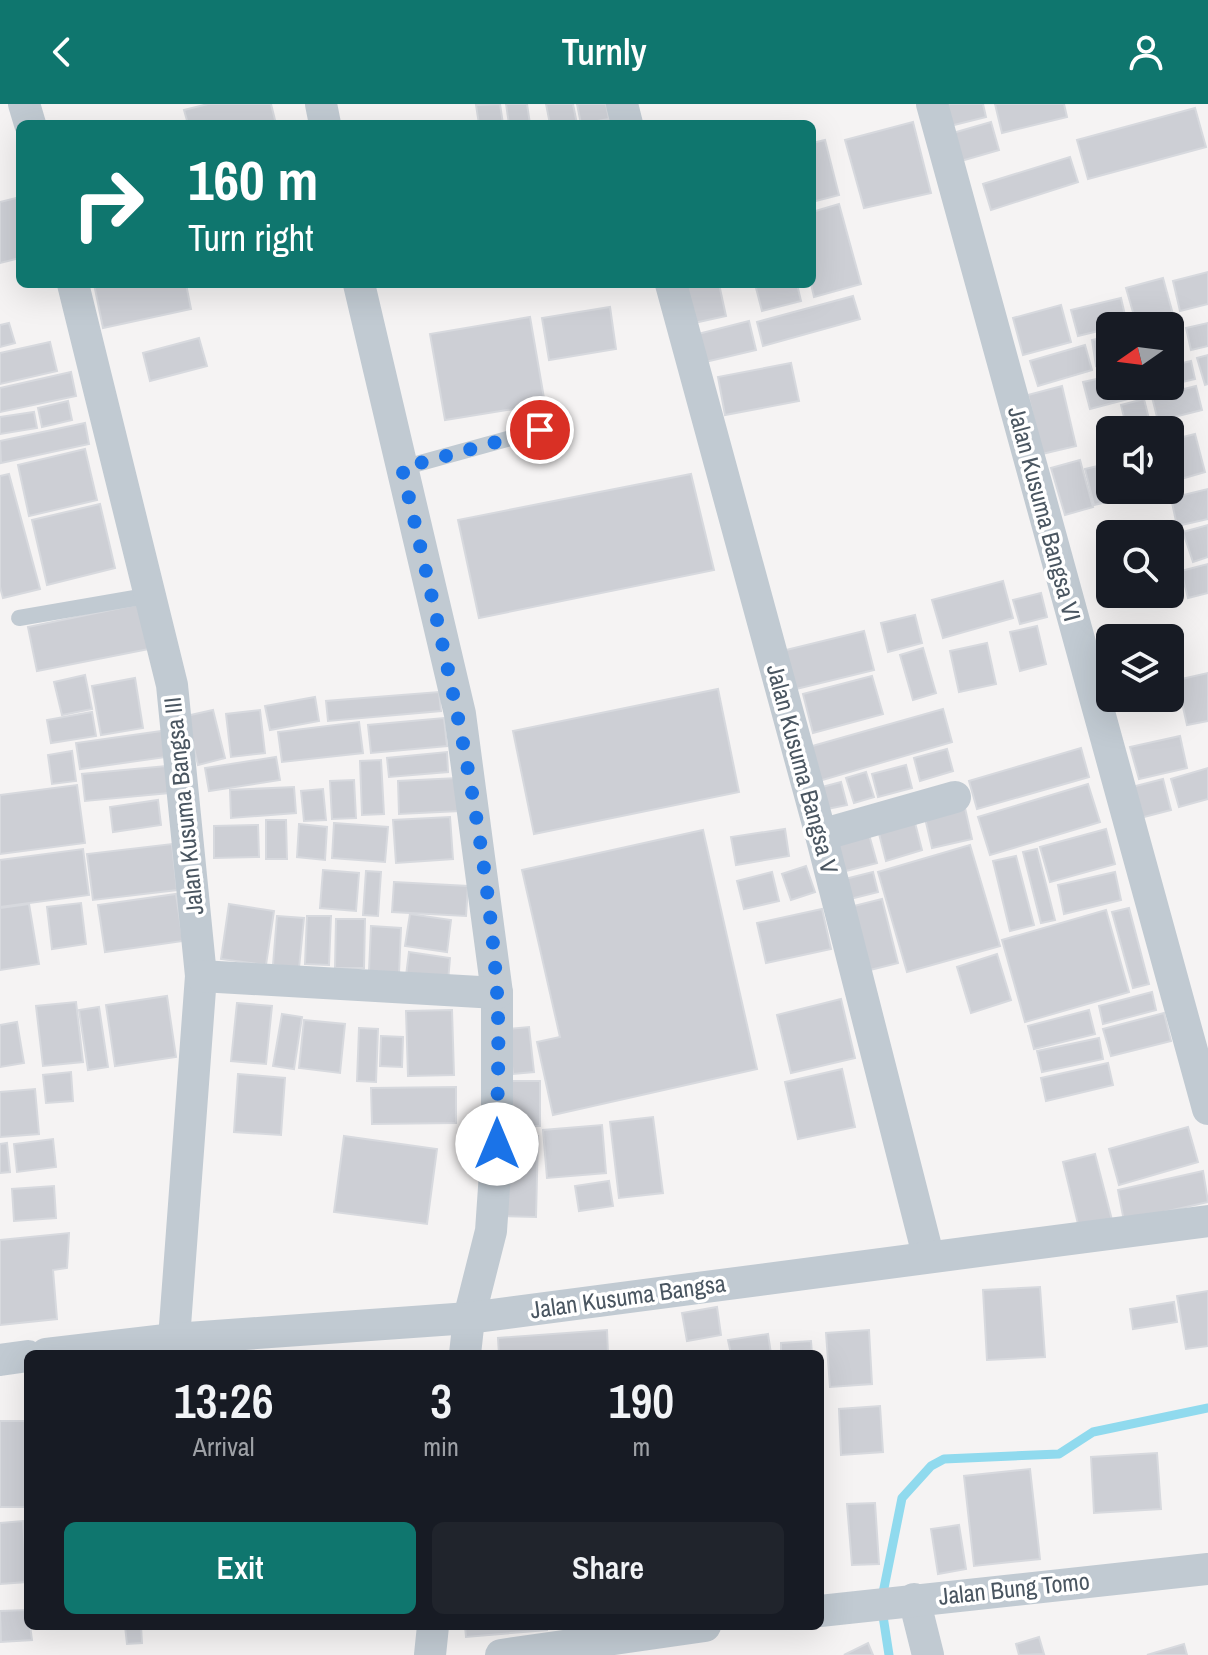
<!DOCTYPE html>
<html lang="en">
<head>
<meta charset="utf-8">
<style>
  body { margin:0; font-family:"Archivo Narrow",sans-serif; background:#20242c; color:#f1f3f6; height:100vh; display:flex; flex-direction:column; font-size:30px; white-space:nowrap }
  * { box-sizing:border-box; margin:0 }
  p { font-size:26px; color:#9ea1a6 }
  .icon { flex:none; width:44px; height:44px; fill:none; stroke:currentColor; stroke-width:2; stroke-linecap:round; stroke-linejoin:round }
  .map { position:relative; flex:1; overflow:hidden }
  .details { position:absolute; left:24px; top:1246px; width:800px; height:280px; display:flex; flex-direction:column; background:#171b24; border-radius:12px; box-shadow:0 8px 32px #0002 }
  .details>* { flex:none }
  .banner { position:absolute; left:16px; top:16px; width:800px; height:168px; border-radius:12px; box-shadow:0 8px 32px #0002; background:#0f766e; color:#fff; overflow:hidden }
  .needle { width:52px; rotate:256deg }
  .fabs { position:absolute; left:1096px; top:208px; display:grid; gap:16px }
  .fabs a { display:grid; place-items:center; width:88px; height:88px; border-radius:12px; background:#171b24; box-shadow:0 8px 32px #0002; font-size:40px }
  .pin { position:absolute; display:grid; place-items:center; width:68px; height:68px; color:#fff; margin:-34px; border:4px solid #fff; border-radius:50%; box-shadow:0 2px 8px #0007 }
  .me { position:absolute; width:88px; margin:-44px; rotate:0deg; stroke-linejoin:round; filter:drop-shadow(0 0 6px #0008) }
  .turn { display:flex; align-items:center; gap:28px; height:168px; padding:0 40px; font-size:36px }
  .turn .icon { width:104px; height:104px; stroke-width:2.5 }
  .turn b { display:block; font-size:56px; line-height:68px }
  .eta { display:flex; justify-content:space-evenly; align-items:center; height:136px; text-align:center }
  .eta b { font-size:48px; font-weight:600; line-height:56px }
  .button { display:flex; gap:16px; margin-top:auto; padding:16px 40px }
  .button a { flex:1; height:92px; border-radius:12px; background:#0f766e; color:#fff; font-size:32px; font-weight:600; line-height:92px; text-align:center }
  .button a+a { background:#20242c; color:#f1f3f6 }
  header { display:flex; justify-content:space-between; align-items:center; height:104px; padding:0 40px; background:#0f766e; color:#fff; font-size:36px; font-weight:600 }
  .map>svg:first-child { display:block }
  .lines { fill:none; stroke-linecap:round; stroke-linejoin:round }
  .stream { stroke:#90daee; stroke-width:9 }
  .building { fill:#cdcfd5; stroke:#d7d9de; stroke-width:2 }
  .service { stroke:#c1cad2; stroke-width:16 }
  .minor { stroke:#c1cad2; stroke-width:32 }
  .route { stroke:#1a73e8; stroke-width:14; stroke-dasharray:0 25.2 }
  .labels { text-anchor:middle; stroke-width:7; stroke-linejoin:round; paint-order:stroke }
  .street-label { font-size:24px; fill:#4a5661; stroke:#fff }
</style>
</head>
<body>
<header><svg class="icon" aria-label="back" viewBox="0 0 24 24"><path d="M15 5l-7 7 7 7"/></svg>Turnly<svg class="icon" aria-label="person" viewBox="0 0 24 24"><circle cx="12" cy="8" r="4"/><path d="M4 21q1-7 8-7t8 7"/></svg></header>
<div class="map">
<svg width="1208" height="1551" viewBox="0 0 1208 1551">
  <rect width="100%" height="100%" fill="#f5f3f3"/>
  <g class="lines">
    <!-- stream -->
    <path class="stream" d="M889 1551 881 1499 902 1394 931 1362 944 1355 1059 1350 1093 1328 1208 1304"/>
  </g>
  <!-- building -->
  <g class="building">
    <path d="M208 0H271L276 20H188L184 6Z"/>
    <path d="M500 0 503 20H479L476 1Z"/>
    <path d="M506 0H527L530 20H509Z"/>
    <path d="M546 0H573L577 20H550Z"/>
    <path d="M577 0H606L609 15 581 20Z"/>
    <path d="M940 0H983L986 13 946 23Z"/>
    <path d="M995 0H1064L1067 13 1002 29Z"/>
    <path d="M1195 4 1206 43 1088 75 1077 36Z"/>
    <path d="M913 18 931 89 864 104 845 36Z"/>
    <path d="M991 18 999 46 954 59 946 31Z"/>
    <path d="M825 36 839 91 812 98V39Z"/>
    <path d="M1070 53 1078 78 991 106 983 80Z"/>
    <path d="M20 93V154L0 159V98Z"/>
    <path d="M839 100 861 180 814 193 811 180 812 108Z"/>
    <path d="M1208 168V200L1180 207 1173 177Z"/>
    <path d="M1163 174 1182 243 1170 246V222H1137L1126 184Z"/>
    <path d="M94 180H186L191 205 103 224Z"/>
    <path d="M686 180H719L726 212 694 219Z"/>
    <path d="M755 180H797L801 197 762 207Z"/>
    <path d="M853 192 860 215 763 242 757 218Z"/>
    <path d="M1121 194 1127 220 1078 232 1071 206Z"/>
    <path d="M1061 201 1071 238 1023 251 1013 214Z"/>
    <path d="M610 203 616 245 549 256 542 214Z"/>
    <path d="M530 213 545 300 445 316 430 230Z"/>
    <path d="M749 217 756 246 705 258 698 230Z"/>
    <path d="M9 219 15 239 0 243V221Z"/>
    <path d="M1208 219V242L1191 246 1186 224Z"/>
    <path d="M1110 232V260L1096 262 1092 236Z"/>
    <path d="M199 234 207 262 150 277 143 249Z"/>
    <path d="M50 238 57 267 0 280V249Z"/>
    <path d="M1085 241 1092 266 1038 282 1030 257Z"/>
    <path d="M1208 251V280L1205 281 1197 254Z"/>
    <path d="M1191 257 1195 275 1170 281V262Z"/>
    <path d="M791 259 799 297 725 311 718 273Z"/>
    <path d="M71 268 76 292 0 308V284Z"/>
    <path d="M1110 272V282H1145L1147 290 1090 305 1083 278Z"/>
    <path d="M1062 282 1076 342 1042 350 1028 291Z"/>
    <path d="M1196 282 1202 306 1158 317 1152 293Z"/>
    <path d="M1144 295 1151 323 1127 326 1121 301Z"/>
    <path d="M68 297 72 316 42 323 38 304Z"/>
    <path d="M34 308 37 324 0 330V313Z"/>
    <path d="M85 319 89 340 1 359 0 337Z"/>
    <path d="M1195 330 1205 368 1181 375 1171 336Z"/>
    <path d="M85 345 97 396 29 412 18 361Z"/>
    <path d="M1080 356 1093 403 1065 411 1051 364Z"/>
    <path d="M1110 359V386H1158L1094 401 1085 365Z"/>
    <path d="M9 370 40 485 3 494 0 483V372Z"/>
    <path d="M691 370 714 466 479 514 458 416Z"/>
    <path d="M1208 385V415L1177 422 1171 394Z"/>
    <path d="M100 400 115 464 47 481 32 416Z"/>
    <path d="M1208 421V453L1193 458 1183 428Z"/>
    <path d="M1208 460V489L1188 494 1181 467Z"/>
    <path d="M1003 477 1013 514 943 534 932 496Z"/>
    <path d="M1041 489 1047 513 1020 520 1013 496Z"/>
    <path d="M140 500 149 545 37 567 28 523Z"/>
    <path d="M915 511 922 539 888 548 881 519Z"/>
    <path d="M1037 522 1046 560 1020 567 1010 528Z"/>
    <path d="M864 527 874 566 792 586 782 547Z"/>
    <path d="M987 539 996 580 959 588 950 547Z"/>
    <path d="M923 544 936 589 913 596 900 551Z"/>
    <path d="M1208 569V617L1187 621 1177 576Z"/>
    <path d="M85 571 92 605 62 611 54 578Z"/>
    <path d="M872 572 883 610 813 629 803 590Z"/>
    <path d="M135 574 143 624 101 631 92 582Z"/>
    <path d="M718 585 739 688 534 730 513 627Z"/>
    <path d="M439 588 441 607 328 617 326 597Z"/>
    <path d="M315 593 319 617 270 626 265 602Z"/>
    <path d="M943 605 952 638 819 677 809 643Z"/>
    <path d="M213 606 225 654 198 661 186 612Z"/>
    <path d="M260 606 265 649 231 653 226 610Z"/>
    <path d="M92 608 96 632 51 639 47 616Z"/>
    <path d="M444 614 447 642 371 649 368 621Z"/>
    <path d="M359 618 363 649 282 658 278 628Z"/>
    <path d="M162 627 166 653 80 665 76 639Z"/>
    <path d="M1180 632 1187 664 1139 675 1130 643Z"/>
    <path d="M1081 644 1089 673 977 705 969 677Z"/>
    <path d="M947 645 953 667 920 677 914 654Z"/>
    <path d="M72 647 76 677 52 680 48 651Z"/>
    <path d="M447 648 448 668 389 673 387 654Z"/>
    <path d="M276 653 280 676 209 687 205 664Z"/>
    <path d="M381 656 384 710 362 711 360 657Z"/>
    <path d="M906 661 912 684 878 693 872 670Z"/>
    <path d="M166 662 169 689 85 697 82 670Z"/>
    <path d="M1208 664V695L1179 703 1171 675Z"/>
    <path d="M866 668 874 693 854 699 846 674Z"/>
    <path d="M458 674 460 707 399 710 398 677Z"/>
    <path d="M1163 675 1171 706 1140 714 1132 683Z"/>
    <path d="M354 676 356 714 332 715 330 677Z"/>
    <path d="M841 678 847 701 827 705 822 683Z"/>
    <path d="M1088 680 1100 718 990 751 978 713Z"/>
    <path d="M77 681 85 739 0 750V691Z"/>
    <path d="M294 683 296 709 231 714 230 686Z"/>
    <path d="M323 685 326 716 304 717 301 687Z"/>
    <path d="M158 696 161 721 113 728 110 703Z"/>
    <path d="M965 704 972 735 932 744 925 714Z"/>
    <path d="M913 711 922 746 886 757 877 722Z"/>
    <path d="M450 713 453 755 396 759 393 716Z"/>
    <path d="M266 716H286L287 755H266Z"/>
    <path d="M334 719 388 723 385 758 332 754Z"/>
    <path d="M299 720 327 723 325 756 297 753Z"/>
    <path d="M258 721 259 753 214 754V722Z"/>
    <path d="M785 725 789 752 736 761 731 733Z"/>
    <path d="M1106 725 1115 760 1050 778 1040 743Z"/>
    <path d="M703 726 757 965 553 1011 537 938 560 933 522 766Z"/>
    <path d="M868 727 877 759 838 769 830 737Z"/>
    <path d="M172 740 177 786 93 796 87 750Z"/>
    <path d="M970 741 1000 842 907 868 878 768Z"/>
    <path d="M83 745 89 791 0 803V756Z"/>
    <path d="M1037 745 1055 816 1041 819 1023 748Z"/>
    <path d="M1016 752 1034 821 1010 827 993 757Z"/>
    <path d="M806 762 815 788 791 796 782 770Z"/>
    <path d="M323 766 359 769 356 807 320 804Z"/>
    <path d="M366 767 381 768 378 812 363 811Z"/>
    <path d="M772 768 779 797 744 805 737 777Z"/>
    <path d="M873 768 878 788 842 797 837 777Z"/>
    <path d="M1115 768 1121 796 1064 810 1058 781Z"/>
    <path d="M394 778 468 782 466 812 392 808Z"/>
    <path d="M176 790 183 837 105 848 98 801Z"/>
    <path d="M882 795 898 859 870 866 854 802Z"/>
    <path d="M81 799 86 840 52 845 47 803Z"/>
    <path d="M29 800 39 860 0 866V804Z"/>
    <path d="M229 800 274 807 266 861 221 855Z"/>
    <path d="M1129 804 1149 880 1133 884 1112 808Z"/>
    <path d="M822 805 831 845 766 859 757 819Z"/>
    <path d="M1106 806 1129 888 1025 918 1002 836Z"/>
    <path d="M410 810 451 816 447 848 405 842Z"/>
    <path d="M277 812 304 814 299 864 273 861Z"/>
    <path d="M307 812H331L329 861 305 860Z"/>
    <path d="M336 815H365L364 864H335Z"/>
    <path d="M371 822 401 824 399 869 369 867Z"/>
    <path d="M409 848 450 854 448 877 406 872Z"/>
    <path d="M997 850 1011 896 971 909 957 863Z"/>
    <path d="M1152 888 1156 906 1103 920 1099 902Z"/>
    <path d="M167 892 176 953 115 962 106 901Z"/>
    <path d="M841 895 855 954 791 969 777 911Z"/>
    <path d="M76 898 83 958 43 962 36 902Z"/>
    <path d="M237 899 272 902 266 960 231 957Z"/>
    <path d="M99 903 108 963 88 966 79 906Z"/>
    <path d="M452 906 454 971 408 972 406 907Z"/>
    <path d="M1089 906 1095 930 1034 945 1028 922Z"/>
    <path d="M1164 909 1171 937 1111 952 1103 925Z"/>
    <path d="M282 910 302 913 294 965 273 962Z"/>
    <path d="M304 916 345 920 340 969 299 964Z"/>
    <path d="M17 918 24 959 0 963V921Z"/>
    <path d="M529 923 534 968 513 970 507 925Z"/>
    <path d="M359 924 378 925 376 978 357 977Z"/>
    <path d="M381 932 403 933 402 963 380 962Z"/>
    <path d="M1099 934 1103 955 1042 968 1037 947Z"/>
    <path d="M1108 959 1113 981 1046 997 1041 974Z"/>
    <path d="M842 965 855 1023 798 1035 785 978Z"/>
    <path d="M71 968 73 997 46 999 43 971Z"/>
    <path d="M238 970 285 974 281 1031 234 1028Z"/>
    <path d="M507 977H540V1022H508Z"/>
    <path d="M456 983V1019L372 1020 371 984Z"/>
    <path d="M35 985 39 1030 0 1033V988Z"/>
    <path d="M653 1013 663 1089 619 1094 610 1018Z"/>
    <path d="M602 1021 606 1069 547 1074 543 1026Z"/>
    <path d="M1188 1023 1198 1058 1119 1081 1109 1045Z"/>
    <path d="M503 1031 538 1032 536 1113 501 1112Z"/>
    <path d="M344 1032 437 1045 427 1120 334 1108Z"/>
    <path d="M53 1035 56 1063 17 1068 14 1040Z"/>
    <path d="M7 1039 10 1068 0 1069V1040Z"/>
    <path d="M1095 1050 1112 1116 1079 1124 1063 1058Z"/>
    <path d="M1203 1067 1208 1098 1124 1117 1118 1086Z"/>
    <path d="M609 1077 613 1102 579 1107 575 1082Z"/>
    <path d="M54 1082 56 1114 14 1117 12 1085Z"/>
    <path d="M69 1129 67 1164 53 1166 57 1215 0 1221V1136Z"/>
    <path d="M1040 1183 1045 1253 987 1256 983 1186Z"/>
    <path d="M1208 1187V1242L1186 1245 1177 1192Z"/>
    <path d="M1174 1198 1177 1218 1133 1225 1130 1205Z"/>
    <path d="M717 1203 721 1231 687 1237 682 1209Z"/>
    <path d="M607 1226 608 1250H499L498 1234Z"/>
    <path d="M869 1226 872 1280 830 1283 826 1229Z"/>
    <path d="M768 1230 771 1250H731L728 1236Z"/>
    <path d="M811 1237 812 1250H781V1239Z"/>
    <path d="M880 1302 883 1348 841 1351 839 1305Z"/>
    <rect x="0" y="1317" width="28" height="86"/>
    <path d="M1157 1349 1161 1405 1094 1409 1091 1353Z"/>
    <path d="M1030 1365 1040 1455 974 1462 964 1372Z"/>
    <path d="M875 1399 879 1460 852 1461 847 1400Z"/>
    <path d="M23 1417 27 1478 0 1480V1419Z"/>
    <path d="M959 1421 966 1465 938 1470 931 1425Z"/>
    <path d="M28 1506 32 1536 1 1538 0 1507Z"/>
    <path d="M125 1522H141L142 1539 127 1540Z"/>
    <path d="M465 1522H547V1526L466 1533Z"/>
    <path d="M1039 1533 1044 1550 1019 1551 1016 1540Z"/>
    <path d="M868 1539 873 1551H844Z"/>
    <path d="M1184 1540 1187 1551H1147Z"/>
  </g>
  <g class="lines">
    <!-- service -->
    <g class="service">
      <path d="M402 364 540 326"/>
      <path d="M19 514 152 491"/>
    </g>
    <!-- minor -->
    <g class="minor">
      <path d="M24 0 30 20"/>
      <path d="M321 0 325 20"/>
      <path d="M622 0 627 20"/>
      <path d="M932 0 1208 1005"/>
      <path d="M73 180 172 581 201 872 174 1235"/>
      <path d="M359 180 460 610 497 889V1040L491 1127 469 1214 465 1250"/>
      <path d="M671 180 821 731 928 1151"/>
      <path d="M821 731 955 693"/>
      <path d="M201 872 497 889"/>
      <path d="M46 1250 174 1235 469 1214 1208 1117"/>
      <path d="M0 1256 28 1252"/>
      <path d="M914 1495 928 1551"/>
      <path d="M820 1507 1208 1465"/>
      <path d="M430 1551 433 1522"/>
      <path d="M501 1551 705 1522"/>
    </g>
  </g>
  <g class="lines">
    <!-- route -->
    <path class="route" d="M497 1040C497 990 500 938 497 888 485 710 442 537 402 364L540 326"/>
  </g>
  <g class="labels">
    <!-- street labels -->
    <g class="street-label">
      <text transform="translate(1044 410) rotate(75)" y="8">Jalan Kusuma Bangsa VI</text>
      <text transform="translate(802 665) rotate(75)" y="8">Jalan Kusuma Bangsa V</text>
      <text transform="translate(184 702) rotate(-96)" y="8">Jalan Kusuma Bangsa III</text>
      <text transform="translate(628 1193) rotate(-8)" y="8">Jalan Kusuma Bangsa</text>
      <text transform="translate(1014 1485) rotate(-6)" y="8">Jalan Bung Tomo</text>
    </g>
  </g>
</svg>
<div class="fabs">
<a><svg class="needle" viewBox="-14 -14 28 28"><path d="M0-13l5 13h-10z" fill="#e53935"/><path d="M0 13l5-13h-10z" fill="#9ea1a6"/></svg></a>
<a><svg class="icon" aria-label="sound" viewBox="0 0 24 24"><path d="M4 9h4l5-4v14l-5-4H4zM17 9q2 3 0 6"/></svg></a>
<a><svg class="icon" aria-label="search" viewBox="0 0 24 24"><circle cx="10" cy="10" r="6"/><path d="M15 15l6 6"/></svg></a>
<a><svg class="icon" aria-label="layers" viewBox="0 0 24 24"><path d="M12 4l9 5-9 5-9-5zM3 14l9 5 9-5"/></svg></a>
</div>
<div class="pin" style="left:540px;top:326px;background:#d93025"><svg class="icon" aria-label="arrive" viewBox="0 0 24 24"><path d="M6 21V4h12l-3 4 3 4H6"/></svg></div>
<svg class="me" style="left:497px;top:1040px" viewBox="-20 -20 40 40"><circle r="19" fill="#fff"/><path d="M0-13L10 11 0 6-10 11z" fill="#1a73e8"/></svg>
<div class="banner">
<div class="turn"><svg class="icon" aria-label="right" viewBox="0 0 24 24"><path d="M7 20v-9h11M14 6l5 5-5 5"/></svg><div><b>160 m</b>Turn right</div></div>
</div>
<section class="details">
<div class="eta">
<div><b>13:26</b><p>Arrival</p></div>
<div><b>3</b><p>min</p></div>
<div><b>190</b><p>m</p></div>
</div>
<div class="button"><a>Exit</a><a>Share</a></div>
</section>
</div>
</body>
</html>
